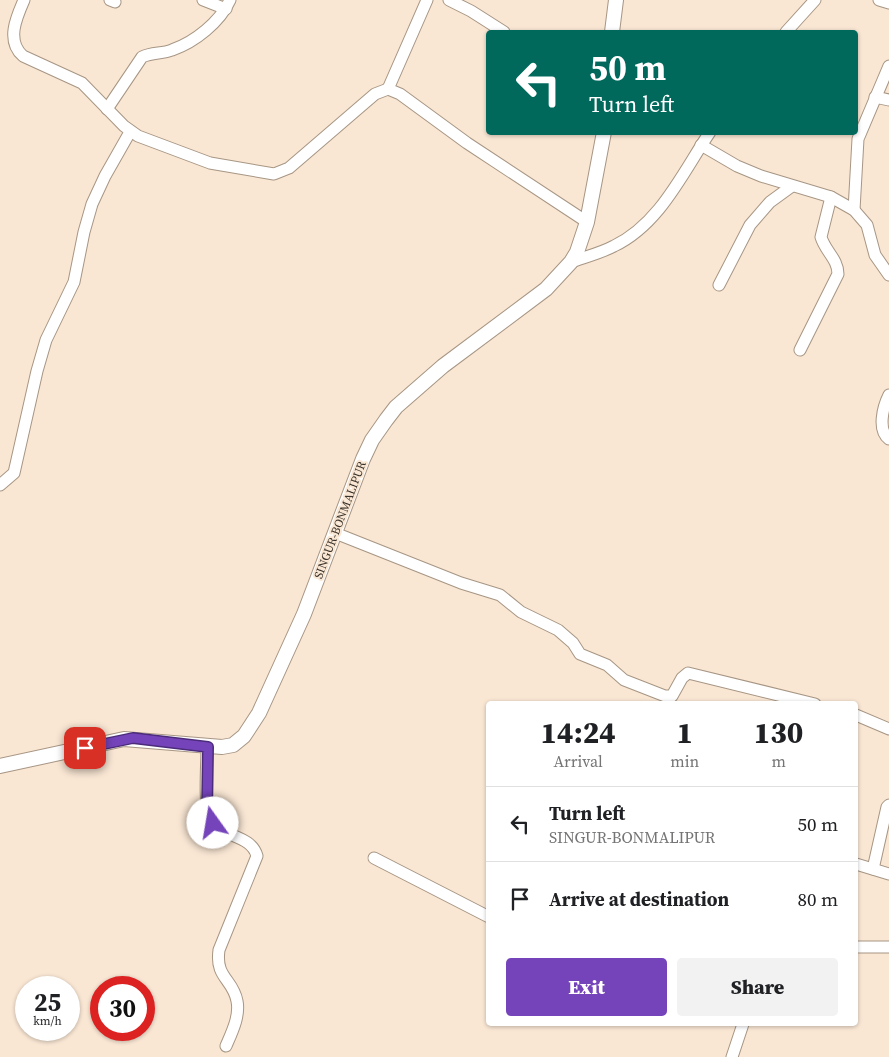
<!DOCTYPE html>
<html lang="en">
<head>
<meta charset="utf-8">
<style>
  body { margin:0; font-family:"Source Serif 4",serif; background:#f2f2f2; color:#202124; height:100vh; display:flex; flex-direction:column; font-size:19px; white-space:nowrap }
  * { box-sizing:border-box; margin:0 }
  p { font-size:16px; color:#757577 }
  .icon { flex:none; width:28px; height:28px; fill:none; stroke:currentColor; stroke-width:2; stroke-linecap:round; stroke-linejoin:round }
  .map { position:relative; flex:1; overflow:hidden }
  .drawer { position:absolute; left:486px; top:701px; width:372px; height:325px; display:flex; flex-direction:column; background:#fff; border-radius:5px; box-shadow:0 1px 4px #0004 }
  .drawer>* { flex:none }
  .banner { position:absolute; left:486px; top:30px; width:372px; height:105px; border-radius:5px; box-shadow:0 1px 4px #0004; background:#00695c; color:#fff; overflow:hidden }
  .speed { position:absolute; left:15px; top:976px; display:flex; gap:10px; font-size:25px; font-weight:700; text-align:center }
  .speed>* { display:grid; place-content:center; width:65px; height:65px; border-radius:50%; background:#fff; box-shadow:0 1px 4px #0004; line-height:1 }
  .speed small { font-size:12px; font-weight:400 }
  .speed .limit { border:8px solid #d22; background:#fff; color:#111 }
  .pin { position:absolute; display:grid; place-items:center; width:42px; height:42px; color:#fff; margin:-21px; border-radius:10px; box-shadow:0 2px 8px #0006 }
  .me { position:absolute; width:55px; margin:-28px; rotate:347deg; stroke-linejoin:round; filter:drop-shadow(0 0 4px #0008) }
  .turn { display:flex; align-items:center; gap:18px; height:105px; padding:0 20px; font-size:22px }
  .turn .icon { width:65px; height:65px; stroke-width:2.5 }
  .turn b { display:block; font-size:35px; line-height:42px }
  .eta { display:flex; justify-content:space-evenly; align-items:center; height:85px; text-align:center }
  .eta b { font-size:30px; font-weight:800; line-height:35px }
  .action { display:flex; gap:10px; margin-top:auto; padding:10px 20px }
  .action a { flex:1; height:58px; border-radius:5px; background:#7544bb; color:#fff; font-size:20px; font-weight:800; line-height:58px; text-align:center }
  .action a+a { background:#f2f2f2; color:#202124 }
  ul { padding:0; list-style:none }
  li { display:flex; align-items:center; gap:15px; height:75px; padding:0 20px; border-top:1px solid #e0e0e0 }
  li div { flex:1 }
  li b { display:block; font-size:19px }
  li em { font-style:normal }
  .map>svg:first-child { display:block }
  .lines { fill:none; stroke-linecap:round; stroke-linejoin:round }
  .minor-casing { stroke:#a79684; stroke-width:13 }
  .tertiary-casing { stroke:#a79684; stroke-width:16 }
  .minor { stroke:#fff; stroke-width:11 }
  .tertiary { stroke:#fff; stroke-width:14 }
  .route-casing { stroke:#4c2c7a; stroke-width:12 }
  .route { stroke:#7544bb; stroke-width:9 }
  .labels { text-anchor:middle; stroke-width:4; stroke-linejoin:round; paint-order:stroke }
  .street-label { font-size:12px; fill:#3a332b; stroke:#f9e6d3 }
</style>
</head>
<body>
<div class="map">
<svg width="889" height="1057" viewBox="0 0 889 1057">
  <rect width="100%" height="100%" fill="#f9e6d3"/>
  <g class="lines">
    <defs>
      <g id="minor">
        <path d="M24 0C16 18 6 41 23 56L82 83 124 126 138 136 210 163 274 174 289 168 375 94 388 89 400 94 467 143 587 222"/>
        <path d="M110 0 115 2"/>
        <path d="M203 0 226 9"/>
        <path d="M449 0 471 11 504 32"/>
        <path d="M879 0 889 3"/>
        <path d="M786 32 815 0"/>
        <path d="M388 89 427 0"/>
        <path d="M875 97 889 100"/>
        <path d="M107 109 142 57C152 52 162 54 172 50 195 42 220 22 230 0"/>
        <path d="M701 145 737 166 761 176 831 197 854 210 867 225 875 255 889 275"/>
        <path d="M854 210 858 139 889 66"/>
        <path d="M571 262C585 257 601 253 614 246 660 224 683 172 710 132"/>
        <path d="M719 285 750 225 770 202 792 186"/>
        <path d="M800 350 838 274C838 259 825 251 821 237L831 197"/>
        <path d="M889 395C883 407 877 430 889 439"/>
        <path d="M0 485 14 473 37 371 46 340 74 282 84 232 92 204 105 176 130 132"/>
        <path d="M335 533 461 583 500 595 521 612 558 630 573 643 580 654 607 665 624 680 665 696H672L682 678 688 673 815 704"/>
        <path d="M856 715 889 729"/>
        <path d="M207 747C207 762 204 805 209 817 217 838 251 833 257 856L219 950C215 978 233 979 237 1001 240 1016 232 1032 226 1046"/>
        <path d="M374 858 489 917"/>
        <path d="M856 864 889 874"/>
        <path d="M873 869 887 807 889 805"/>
        <path d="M856 947H889"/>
        <path d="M732 1057 743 1024"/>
      </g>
      <g id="tertiary">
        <path d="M612 32 616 0"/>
        <path d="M0 766 124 739 222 747 233 745 244 736 259 713 304 614 363 459 372 440 386 420 396 407 443 366 546 289 571 262 577 252 587 222 604 132"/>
      </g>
    </defs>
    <!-- minor casing -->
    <use href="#minor" class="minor-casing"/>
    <!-- tertiary casing -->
    <use href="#tertiary" class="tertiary-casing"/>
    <!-- minor -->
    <use href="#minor" class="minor"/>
    <!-- tertiary -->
    <use href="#tertiary" class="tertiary"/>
  </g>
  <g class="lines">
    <defs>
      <path id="route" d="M85 748 133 738 208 747 207 812 213 823"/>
    </defs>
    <!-- route casing -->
    <use href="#route" class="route-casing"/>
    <!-- route -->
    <use href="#route" class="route"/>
  </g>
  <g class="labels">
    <!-- street labels -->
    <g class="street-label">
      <text transform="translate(340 520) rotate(-69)" y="4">SINGUR-BONMALIPUR</text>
    </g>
  </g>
</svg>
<div class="speed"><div>25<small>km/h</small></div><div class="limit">30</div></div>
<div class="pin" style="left:85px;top:748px;background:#d93025"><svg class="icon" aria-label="arrive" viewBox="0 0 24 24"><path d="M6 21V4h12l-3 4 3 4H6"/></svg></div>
<svg class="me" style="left:213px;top:823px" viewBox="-20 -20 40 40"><circle r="19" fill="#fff"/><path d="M0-13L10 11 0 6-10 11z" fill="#7544bb"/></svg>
<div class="banner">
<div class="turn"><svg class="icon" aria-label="left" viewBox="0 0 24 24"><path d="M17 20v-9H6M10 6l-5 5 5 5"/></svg><div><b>50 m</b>Turn left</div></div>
</div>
<section class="drawer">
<div class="eta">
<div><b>14:24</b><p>Arrival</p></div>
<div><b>1</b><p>min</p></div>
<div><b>130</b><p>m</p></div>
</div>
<ul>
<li><svg class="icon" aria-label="left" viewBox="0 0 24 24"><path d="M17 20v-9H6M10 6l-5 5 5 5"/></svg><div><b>Turn left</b><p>SINGUR-BONMALIPUR</p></div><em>50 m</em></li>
<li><svg class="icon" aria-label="arrive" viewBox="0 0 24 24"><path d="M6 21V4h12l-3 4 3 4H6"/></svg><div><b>Arrive at destination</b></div><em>80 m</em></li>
</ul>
<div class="action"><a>Exit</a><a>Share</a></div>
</section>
</div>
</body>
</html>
